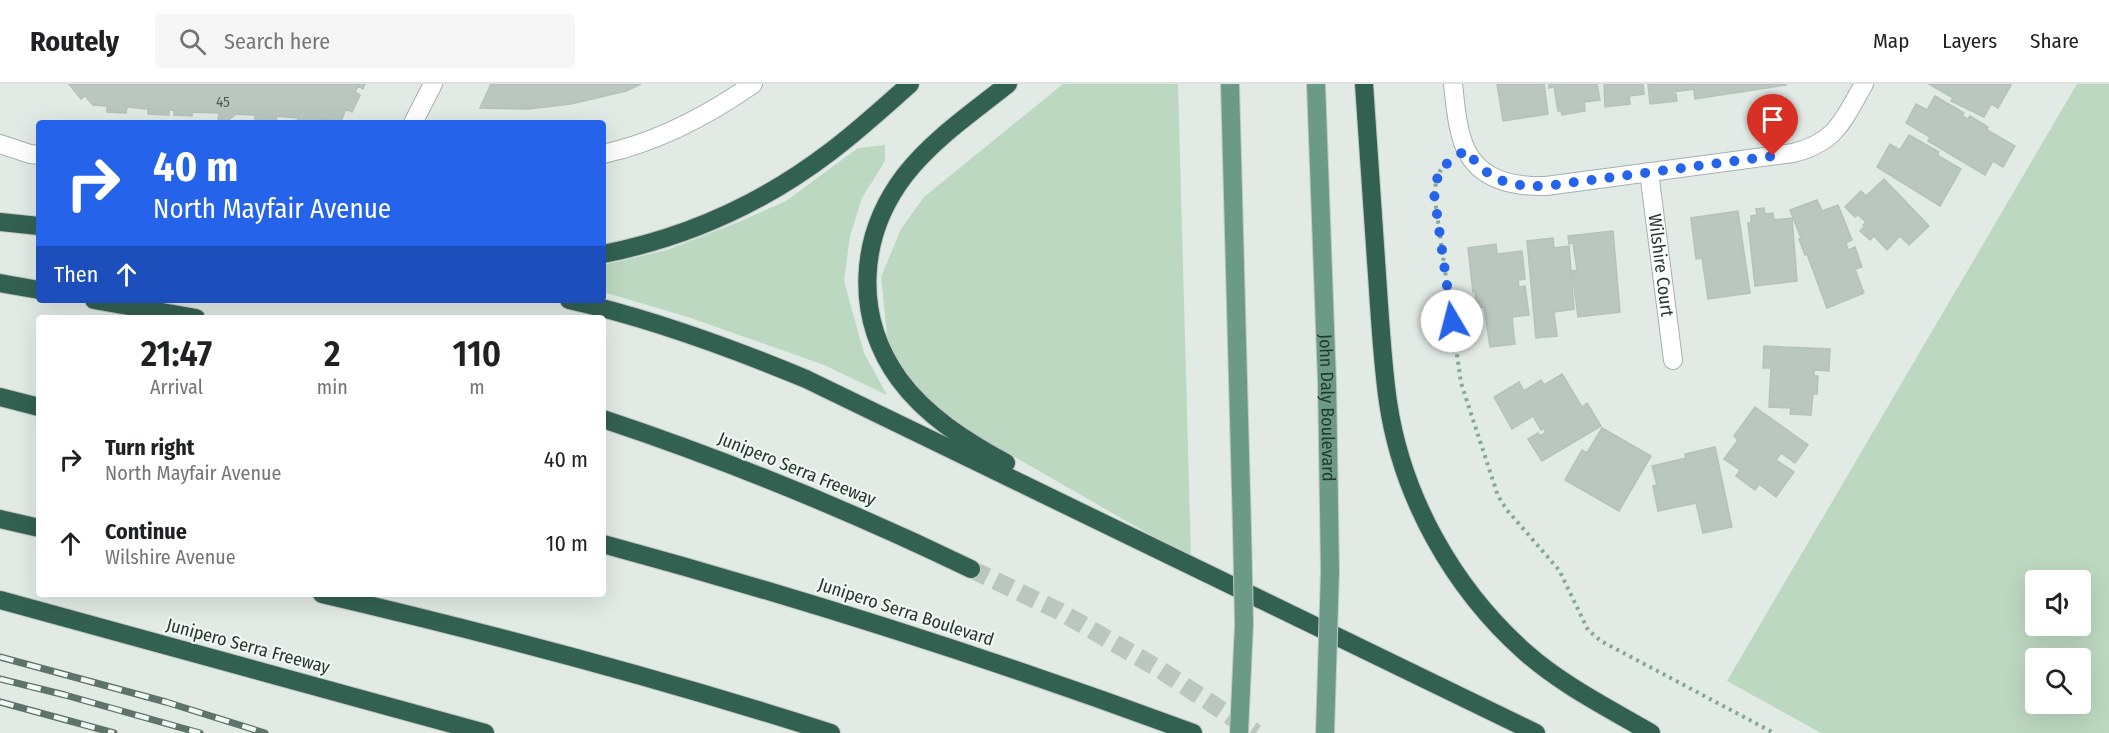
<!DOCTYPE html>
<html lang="en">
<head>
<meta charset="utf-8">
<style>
  body { margin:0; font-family:"Fira Sans Condensed",sans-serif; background:#f6f6f6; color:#202124; height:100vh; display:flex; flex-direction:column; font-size:22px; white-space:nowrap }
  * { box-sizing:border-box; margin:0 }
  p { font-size:20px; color:#757577 }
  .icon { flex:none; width:33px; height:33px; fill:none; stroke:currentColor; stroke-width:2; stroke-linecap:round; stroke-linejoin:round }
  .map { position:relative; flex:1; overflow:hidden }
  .details { position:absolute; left:36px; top:231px; width:570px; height:282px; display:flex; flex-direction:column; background:#fff; border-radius:6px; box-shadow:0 6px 24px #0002 }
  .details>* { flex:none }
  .guide { position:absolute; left:36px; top:36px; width:570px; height:183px; border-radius:6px; box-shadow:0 6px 24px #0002; background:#2563eb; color:#fff; overflow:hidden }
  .tools { position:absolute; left:2025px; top:486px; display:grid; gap:12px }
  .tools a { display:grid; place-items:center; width:66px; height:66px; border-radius:6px; background:#fff; box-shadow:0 6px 24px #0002; font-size:30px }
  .pin { position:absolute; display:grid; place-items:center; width:51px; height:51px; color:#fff; margin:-62px -26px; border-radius:50% 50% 50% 0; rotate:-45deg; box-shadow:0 0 6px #0007 }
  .pin .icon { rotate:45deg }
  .me { position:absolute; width:66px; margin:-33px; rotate:352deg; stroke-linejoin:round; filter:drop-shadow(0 0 4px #0008) }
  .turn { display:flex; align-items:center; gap:21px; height:126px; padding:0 18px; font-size:27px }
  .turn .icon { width:78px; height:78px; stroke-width:2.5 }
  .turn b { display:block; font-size:42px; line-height:51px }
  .then { display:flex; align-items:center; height:57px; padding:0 18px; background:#0003; gap:12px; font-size:22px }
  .eta { display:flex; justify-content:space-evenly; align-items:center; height:102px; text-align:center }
  .eta b { font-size:36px; font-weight:600; line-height:42px }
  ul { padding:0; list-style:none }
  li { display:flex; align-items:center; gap:18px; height:84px; padding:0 18px }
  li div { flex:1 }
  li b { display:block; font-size:22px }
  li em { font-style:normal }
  header { display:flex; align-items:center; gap:36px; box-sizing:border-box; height:84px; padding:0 30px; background:#fff; border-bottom:2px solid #e0e0e0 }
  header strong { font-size:28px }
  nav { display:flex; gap:33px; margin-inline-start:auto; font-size:21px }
  .search { width:420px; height:54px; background:#f6f6f6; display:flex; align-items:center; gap:15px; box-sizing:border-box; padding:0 21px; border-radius:6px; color:#757577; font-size:22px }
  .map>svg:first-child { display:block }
  .green { fill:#bdd8c0; fill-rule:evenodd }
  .building { fill:#bac7c0; stroke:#b4c2bb; stroke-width:1.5 }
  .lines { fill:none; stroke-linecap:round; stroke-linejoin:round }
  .highway-tunnel { stroke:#bbc6c1; stroke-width:18; stroke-dasharray:18 9; stroke-linecap:butt }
  .minor-casing { stroke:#a5b1ab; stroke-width:20 }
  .major-casing { stroke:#c2c7c5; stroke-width:20 }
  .highway-casing { stroke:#c2c7c5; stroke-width:20 }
  .path { stroke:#85a999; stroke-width:4; stroke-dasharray:3 4.5; stroke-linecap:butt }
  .minor { stroke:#fff; stroke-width:18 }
  .major { stroke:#6b9a88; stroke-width:18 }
  .highway { stroke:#336151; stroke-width:18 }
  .rail-casing { stroke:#5e746b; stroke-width:7 }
  .rail { stroke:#f1f7f3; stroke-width:4.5; stroke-dasharray:14; stroke-linecap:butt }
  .major-bridge-casing { stroke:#c2c7c5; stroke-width:20; stroke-linecap:butt }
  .major-bridge { stroke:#6b9a88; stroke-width:18 }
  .route { stroke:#2563eb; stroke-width:10; stroke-dasharray:0 18 }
  .labels { text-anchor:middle; stroke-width:4.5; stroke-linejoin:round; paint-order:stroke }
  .number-label { font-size:15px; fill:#4a5c54 }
  .street-label { font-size:18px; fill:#243830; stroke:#f1f7f3 }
</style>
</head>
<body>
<header>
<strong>Routely</strong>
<div class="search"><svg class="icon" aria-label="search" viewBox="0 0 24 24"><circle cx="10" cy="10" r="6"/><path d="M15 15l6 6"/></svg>Search here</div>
<nav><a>Map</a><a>Layers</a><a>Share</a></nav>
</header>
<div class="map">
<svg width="2109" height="649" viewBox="0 0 2109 649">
  <rect width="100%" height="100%" fill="#e1eae5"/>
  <!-- green -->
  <g class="green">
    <path d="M1063 0H1178L1191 474 950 336 919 308 888 260 881 193 901 145 924 113Z"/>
    <path d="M2077 0H2109V649H1821L1727 597ZM2080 496V542H2036V496ZM2080 574V620H2036V574Z"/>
    <path d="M885 61V77L862 114 850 152 844 197 864 269 887 311 824 281 688 233 603 208V181L667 166 734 140 786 117 858 64Z"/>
  </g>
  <!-- building -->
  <g class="building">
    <path d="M69 0H365L363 5 358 2 355 8 360 11 352 28 346 25 341 37 318 35V39L297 38 298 34 277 32 276 37 255 36V31L236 30 226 38 218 37 219 29 192 28V32L174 31V26H169V31L148 30V25L127 23 126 29 107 28V22L93 21 85 12 81 15Z"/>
    <path d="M491 0H641L626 7 571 20 528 25 480 24Z"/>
    <path d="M1497 0H1544L1548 30 1503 37Z"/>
    <path d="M1549 0H1597L1600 16 1584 18 1585 27 1562 31 1561 27H1558L1554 3 1549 4Z"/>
    <path d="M1604 0H1643L1644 10 1629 12 1630 20 1605 23Z"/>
    <path d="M1648 0H1693L1694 5 1673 8V10H1676L1677 17 1650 20Z"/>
    <path d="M1693 0H1785L1786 1 1695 15Z"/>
    <path d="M1929 0H2009L2011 1 1998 24 1991 20 1984 33 1951 17 1953 14Z"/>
    <path d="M1935 12 1964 29 1962 32 1968 35 1970 32 1988 43 1987 46 2015 62 2003 83 1993 77 1985 91 1928 57 1930 53 1906 39 1916 20 1927 26Z"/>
    <path d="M1909 51 1939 68 1937 71 1961 85 1940 122 1877 83 1890 60 1900 66Z"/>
    <path d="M1884 95 1929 142 1909 161 1900 152 1887 166 1874 152 1870 156 1860 147 1865 142 1863 141 1866 138 1858 131 1855 133 1845 123 1861 107 1866 112Z"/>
    <path d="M1817 116 1822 127 1838 121 1852 156 1846 159 1848 166 1855 163 1862 183 1855 185 1864 209 1827 224 1807 170 1805 171 1799 155 1801 154 1790 126Z"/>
    <path d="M1764 124 1765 130 1773 129 1774 136 1792 134 1797 197 1755 202 1748 139H1751V132L1757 131 1756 125Z"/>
    <path d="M1738 127 1750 209 1708 215 1702 174 1696 175 1691 134Z"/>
    <path d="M1613 147 1620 228 1578 233 1572 187 1577 186 1573 159 1569 160 1568 152Z"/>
    <path d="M1553 154 1554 164 1569 162 1574 225 1554 228 1557 252 1536 254 1527 157Z"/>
    <path d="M1496 160 1497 170 1522 167 1525 195 1518 196 1519 203 1525 202 1529 231 1512 233 1515 260 1490 263 1484 223 1477 224 1475 207 1473 208 1468 164Z"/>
    <path d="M1764 262 1830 265 1829 287 1814 286V292H1818L1817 310H1813L1811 331 1790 330 1791 324 1769 323 1771 284H1763Z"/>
    <path d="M1562 290 1582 323 1587 319 1601 342 1542 377 1528 355 1538 349 1540 352 1546 348 1543 344 1541 346 1533 332 1512 345 1494 313 1519 298 1524 307 1541 296 1544 301Z"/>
    <path d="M1755 323 1808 361 1795 379 1781 369 1776 376 1794 388 1776 413 1759 400 1755 406 1736 392 1740 386 1724 375 1738 356 1734 352Z"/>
    <path d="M1602 344 1651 372 1619 427 1565 396 1582 366 1587 369Z"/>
    <path d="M1715 363 1732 443 1703 449 1696 419 1658 427 1653 402 1657 401 1652 382 1686 374 1685 370Z"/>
  </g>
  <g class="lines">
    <!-- highway-tunnel -->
    <path class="highway-tunnel" d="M971 485 1059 527 1159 585 1256 649"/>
    <defs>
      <g id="minor">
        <path d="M1453 0C1455 17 1456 35 1461 52 1472 94 1508 103 1546 102L1793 69C1837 58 1843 36 1864 0"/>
        <path d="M413 39 433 0"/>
        <path d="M0 60 30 70 39 71"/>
        <path d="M603 70C658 58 707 32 753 0"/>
        <path id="s1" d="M1649 88 1673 276"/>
      </g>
      <g id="major">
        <path d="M1230 0 1242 445"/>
        <path id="s2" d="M1316 0 1327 298 1330 487"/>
      </g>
      <g id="highway">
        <path d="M1364 0C1368 64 1373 127 1377 191 1380 233 1382 276 1388 318 1402 413 1453 504 1525 568 1562 601 1608 624 1651 649"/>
        <path d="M0 138 39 142"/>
        <path d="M603 170C685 154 763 119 830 68 858 47 884 23 910 0"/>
        <path d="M0 199 39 206"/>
        <path d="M94 216 196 234"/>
        <path d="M569 216C650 234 729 263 806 295L1536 649"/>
        <path d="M0 313 39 323"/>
        <path d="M603 335C729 377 851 427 971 485"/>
        <path d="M1006 379C966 357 926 332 899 295 853 231 859 151 905 91 933 55 973 28 1008 0"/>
        <path d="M0 435 39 444"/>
        <path d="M603 460C802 514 999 577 1193 649"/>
        <path d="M322 510C493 550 663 595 831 649"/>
        <path d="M0 516 485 649"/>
      </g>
    </defs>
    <!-- minor casing -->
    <use href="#minor" class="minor-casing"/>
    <!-- major casing -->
    <use href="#major" class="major-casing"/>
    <!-- highway casing -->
    <use href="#highway" class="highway-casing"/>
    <!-- path -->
    <path class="path" d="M1446 80C1437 87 1436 99 1434 109L1461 299 1498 412 1507 426 1559 486 1588 546 1601 557 1774 649"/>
    <!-- minor -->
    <use href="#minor" class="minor"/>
    <!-- major -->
    <use href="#major" class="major"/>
    <!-- highway -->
    <use href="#highway" class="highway"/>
    <defs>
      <g id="rail">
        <path d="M0 573 166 618 265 649"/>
        <path d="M0 595 65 611 200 649"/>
        <path d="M0 618 114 649"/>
      </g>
    </defs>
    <!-- rail casing -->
    <use href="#rail" class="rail-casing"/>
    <!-- rail -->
    <use href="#rail" class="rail"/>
    <defs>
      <g id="major-bridge">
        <path d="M1239 649 1244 540 1242 445"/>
        <path d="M1325 649 1330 487"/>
      </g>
    </defs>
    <!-- major-bridge casing -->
    <use href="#major-bridge" class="major-bridge-casing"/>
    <!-- major-bridge -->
    <use href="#major-bridge" class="major-bridge"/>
  </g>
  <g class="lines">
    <!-- route -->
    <path class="route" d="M1452 237 1434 109C1438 83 1445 80 1466 66 1489 97 1508 103 1546 102L1773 72"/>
  </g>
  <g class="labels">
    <!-- number labels -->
    <g class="number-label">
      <text x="223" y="23">45</text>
    </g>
    <!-- street labels -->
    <g class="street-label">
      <text dy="6" stroke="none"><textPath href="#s1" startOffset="94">Wilshire Court</textPath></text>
      <text dy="6" stroke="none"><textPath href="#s2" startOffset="324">John Daly Boulevard</textPath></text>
      <text transform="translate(797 385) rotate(22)" y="6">Junipero Serra Freeway</text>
      <text transform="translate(906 528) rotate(18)" y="6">Junipero Serra Boulevard</text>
      <text transform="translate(248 562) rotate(15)" y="6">Junipero Serra Freeway</text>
    </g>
  </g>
</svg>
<div class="tools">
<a><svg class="icon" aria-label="sound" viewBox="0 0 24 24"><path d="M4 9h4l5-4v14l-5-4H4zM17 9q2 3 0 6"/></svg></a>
<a><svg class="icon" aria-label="search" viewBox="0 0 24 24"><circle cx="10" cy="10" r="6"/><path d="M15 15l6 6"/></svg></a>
</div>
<div class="pin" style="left:1773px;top:72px;background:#d93025"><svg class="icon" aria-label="arrive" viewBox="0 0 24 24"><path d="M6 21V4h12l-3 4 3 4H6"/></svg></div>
<svg class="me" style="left:1452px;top:237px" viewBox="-20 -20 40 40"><circle r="19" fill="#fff"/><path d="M0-13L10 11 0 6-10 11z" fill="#2563eb"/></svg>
<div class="guide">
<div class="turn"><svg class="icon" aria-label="right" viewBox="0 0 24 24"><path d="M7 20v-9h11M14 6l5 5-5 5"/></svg><div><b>40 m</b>North Mayfair Avenue</div></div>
<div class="then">Then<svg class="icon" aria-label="ahead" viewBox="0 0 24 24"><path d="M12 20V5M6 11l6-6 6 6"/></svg></div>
</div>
<section class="details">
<div class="eta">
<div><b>21:47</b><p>Arrival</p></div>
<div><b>2</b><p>min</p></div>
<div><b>110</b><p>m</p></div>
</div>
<ul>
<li><svg class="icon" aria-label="right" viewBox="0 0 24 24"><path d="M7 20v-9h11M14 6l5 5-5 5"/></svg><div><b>Turn right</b><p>North Mayfair Avenue</p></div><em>40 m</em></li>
<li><svg class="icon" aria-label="ahead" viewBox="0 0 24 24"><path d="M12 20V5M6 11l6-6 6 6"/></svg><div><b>Continue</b><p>Wilshire Avenue</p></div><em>10 m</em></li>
</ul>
</section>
</div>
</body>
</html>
